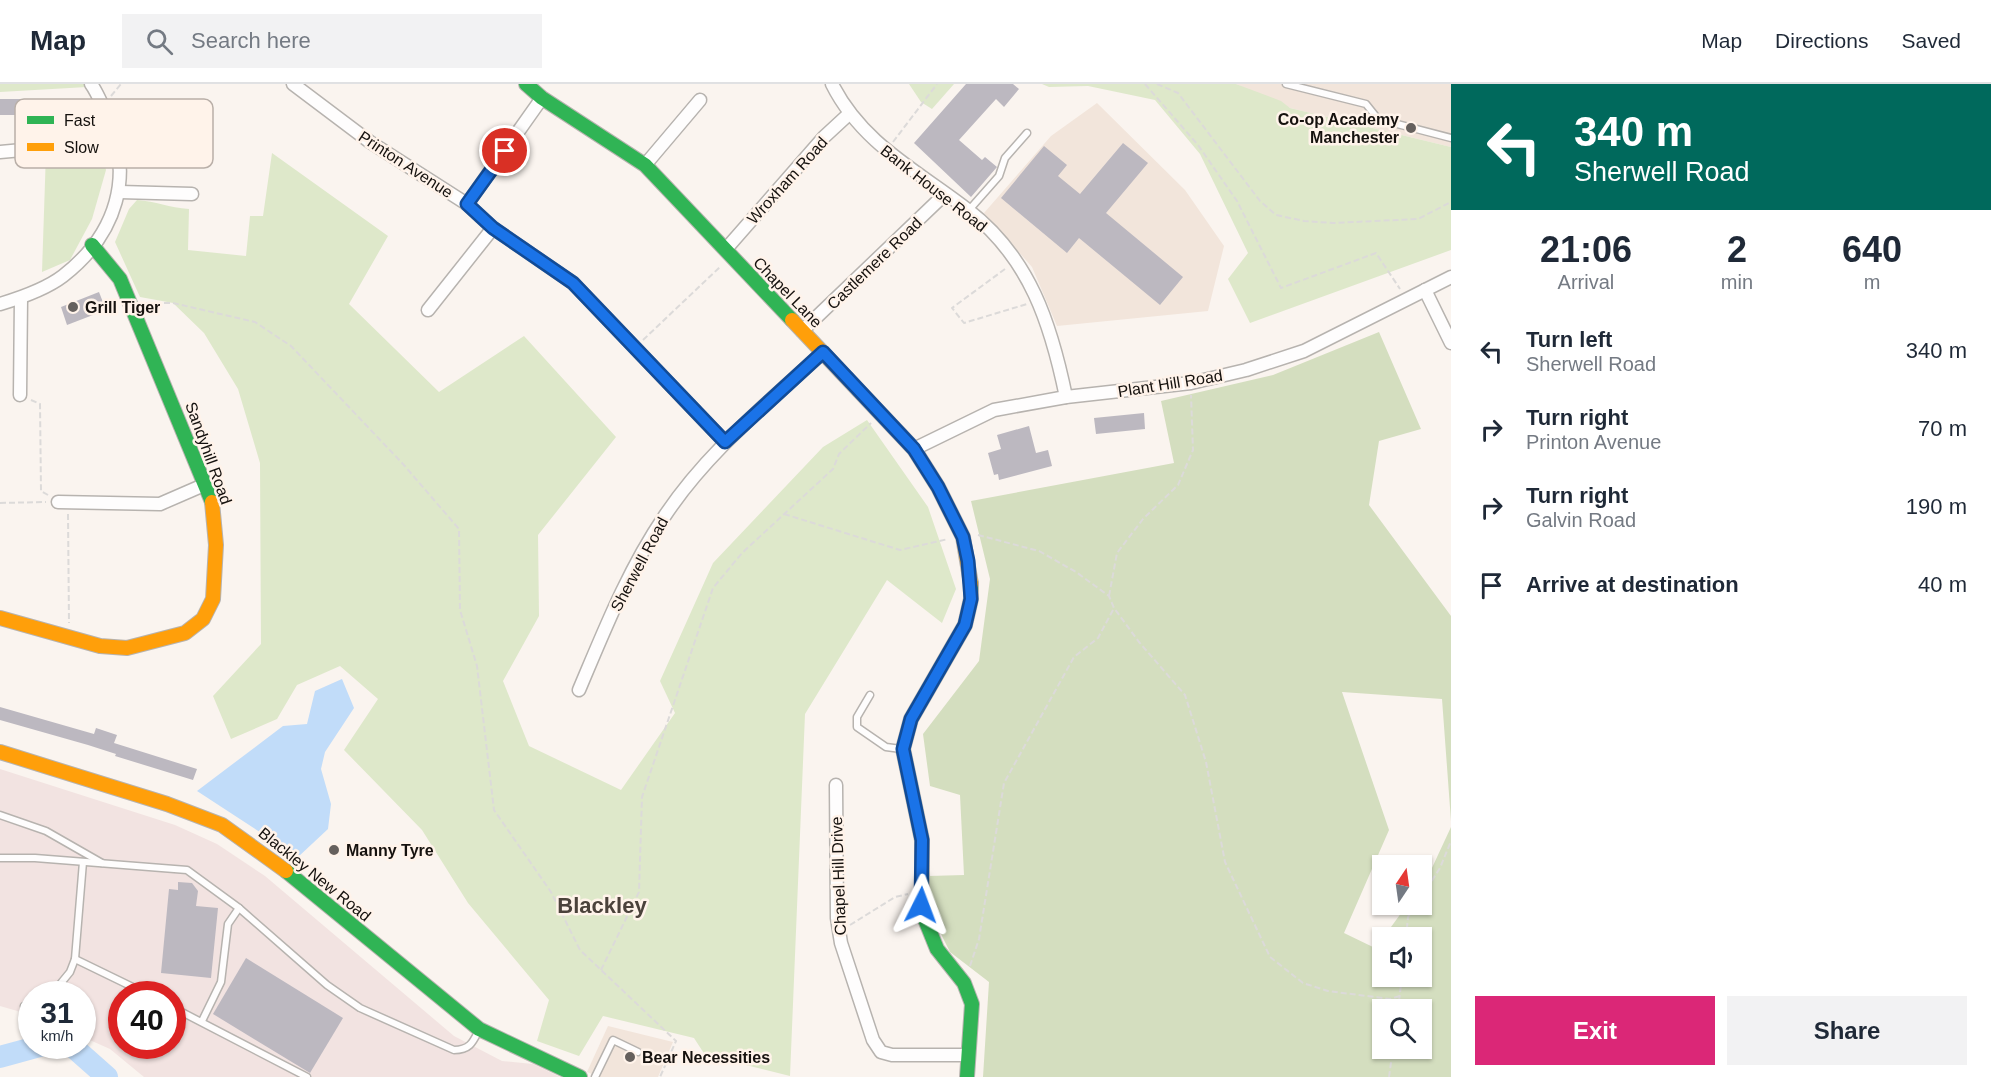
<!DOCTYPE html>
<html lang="en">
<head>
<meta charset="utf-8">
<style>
  body { margin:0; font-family:Helvetica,sans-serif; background:#f2f2f3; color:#1f2937; height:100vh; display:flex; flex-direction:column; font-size:22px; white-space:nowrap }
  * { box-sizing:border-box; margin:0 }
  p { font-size:20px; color:#747a83 }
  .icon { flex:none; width:33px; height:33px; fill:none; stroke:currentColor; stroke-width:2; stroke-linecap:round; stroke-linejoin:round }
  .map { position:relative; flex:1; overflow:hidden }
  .side { display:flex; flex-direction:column; background:#fff; width:540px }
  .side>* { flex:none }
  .top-card { background:#00695c; color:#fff; overflow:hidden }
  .needle { width:39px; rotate:13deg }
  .tools { position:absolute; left:1372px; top:771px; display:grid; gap:12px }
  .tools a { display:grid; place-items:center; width:60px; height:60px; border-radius:0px; background:#fff; box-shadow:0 2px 4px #0004; font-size:30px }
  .speed { position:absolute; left:18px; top:897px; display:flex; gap:12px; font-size:30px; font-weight:700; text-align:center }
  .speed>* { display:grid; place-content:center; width:78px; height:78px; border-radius:50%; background:#fff; box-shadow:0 2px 4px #0004; line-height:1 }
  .speed small { font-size:15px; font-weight:400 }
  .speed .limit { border:9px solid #d22; background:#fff; color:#111 }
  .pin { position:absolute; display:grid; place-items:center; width:51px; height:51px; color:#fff; margin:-26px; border:3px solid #fff; border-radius:50%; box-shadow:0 2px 6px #0007 }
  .me { position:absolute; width:66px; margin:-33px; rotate:3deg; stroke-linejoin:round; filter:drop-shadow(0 0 4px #0008) }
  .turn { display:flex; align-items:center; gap:21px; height:126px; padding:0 24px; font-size:27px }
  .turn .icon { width:78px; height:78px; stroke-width:2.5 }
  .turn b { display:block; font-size:42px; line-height:51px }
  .eta { display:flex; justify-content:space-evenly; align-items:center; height:102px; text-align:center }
  .eta b { font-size:36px; font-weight:700; line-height:42px }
  .button { display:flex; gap:12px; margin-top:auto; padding:12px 24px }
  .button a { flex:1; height:69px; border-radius:0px; background:#db2777; color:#fff; font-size:24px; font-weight:700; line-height:69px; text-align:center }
  .button a+a { background:#f2f2f3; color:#1f2937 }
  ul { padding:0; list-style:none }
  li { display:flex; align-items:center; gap:18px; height:78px; padding:0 24px }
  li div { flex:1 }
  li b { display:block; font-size:22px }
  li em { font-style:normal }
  header { display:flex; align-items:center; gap:36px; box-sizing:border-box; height:84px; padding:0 30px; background:#fff; border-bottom:2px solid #e0e1e3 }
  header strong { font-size:28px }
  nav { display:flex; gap:33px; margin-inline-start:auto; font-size:21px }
  .search { width:420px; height:54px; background:#f2f2f3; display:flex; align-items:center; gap:15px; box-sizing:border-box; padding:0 21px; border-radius:0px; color:#747a83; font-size:22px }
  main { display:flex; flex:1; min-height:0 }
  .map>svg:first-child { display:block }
  .built { fill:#f2e5db }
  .industrial { fill:#f2e3e1; fill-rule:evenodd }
  .green { fill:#dee8ca }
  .forest { fill:#d4debf; fill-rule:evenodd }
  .water { fill:#c1dcf9 }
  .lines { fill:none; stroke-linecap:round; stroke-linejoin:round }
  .river { stroke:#c1dcf9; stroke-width:22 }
  .building { fill:#bcb8c0 }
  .lane-casing { stroke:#b7b3af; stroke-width:9 }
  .street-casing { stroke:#b7b3af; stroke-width:15 }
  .fast-casing { stroke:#b7b3af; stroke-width:16 }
  .slow-casing { stroke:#b7b3af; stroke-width:16 }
  .path { stroke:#dcdad9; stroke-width:2; stroke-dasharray:6 3; stroke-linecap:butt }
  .lane { stroke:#fefdfd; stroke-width:6 }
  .street { stroke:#fefdfd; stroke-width:12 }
  .fast { stroke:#30b455; stroke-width:14 }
  .slow { stroke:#ff9f0a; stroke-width:14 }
  .route-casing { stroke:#114b97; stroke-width:15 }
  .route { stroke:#1a73e8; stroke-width:10 }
  .poi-dot { fill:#65605d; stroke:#fff3ea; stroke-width:2 }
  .labels { text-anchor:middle; stroke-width:5; stroke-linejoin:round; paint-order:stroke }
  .poi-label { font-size:16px; font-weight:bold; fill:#15110e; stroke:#fff3ea; text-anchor:start }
  .street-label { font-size:16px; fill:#15110e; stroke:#fff3ea }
  .district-label { font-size:22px; font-weight:bold; fill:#4b423b; stroke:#fff3ea }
  .key { fill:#fff3ea; stroke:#b9afa8; stroke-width:1.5 }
  .key-label { font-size:16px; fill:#15110e }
</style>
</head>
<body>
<header>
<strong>Map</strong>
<div class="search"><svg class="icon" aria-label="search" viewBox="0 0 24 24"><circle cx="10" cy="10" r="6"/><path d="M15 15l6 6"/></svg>Search here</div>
<nav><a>Map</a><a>Directions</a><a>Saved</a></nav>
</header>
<main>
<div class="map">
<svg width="1451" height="993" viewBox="0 0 1451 993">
  <rect width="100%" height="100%" fill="#faf4ef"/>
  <!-- built -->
  <g class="built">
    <path d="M1236 0H1451V63L1290 24Z"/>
    <path d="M1097 19 1185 106 1224 162 1208 227 1057 242 1032 183 984 129 1051 52Z"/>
    <path d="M608 942 673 958 658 993H600L587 988Z"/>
  </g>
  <!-- industrial -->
  <path class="industrial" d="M0 685 175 741 217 760 265 792 454 952 502 977 533 980 560 993H144L110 965 83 953 82 910H32L31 931 0 922ZM122 910H172V962H122Z"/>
  <!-- green -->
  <g class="green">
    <path d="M0 0H84L87 3 0 8Z"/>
    <path d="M909 0H954L932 25 921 18Z"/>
    <path d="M1042 0H1236L1281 17 1290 24 1451 63V166L1250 239 1228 195 1248 169 1200 70 1155 16 1088 2 1049 3Z"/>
    <path d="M98 54 106 86 92 135 70 176 42 188 46 68Z"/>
    <path d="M272 69 388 152 349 220 439 308 524 252 616 353 538 451 539 532 503 597 529 662 621 706 675 629 660 597 713 479 823 363 867 336 928 423 956 505 942 539 887 496 805 630 790 992 705 971 694 954 603 932 579 972 537 957 549 916 468 819 422 746 344 666 378 615 340 582 297 601 277 635 231 655 213 612 261 560 260 379 238 305 204 249 173 219 140 213 115 158 129 125 137 116C156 117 169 124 189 125L188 166 246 172 250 132H263Z"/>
  </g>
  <!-- forest -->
  <path class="forest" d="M1379 248 1421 345 1379 357 1369 421 1451 532V737L1442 615 1342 608 1389 746 1344 849 1375 864 1383 854V892H1422V854H1383L1407 821 1422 820V799L1431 786 1451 743V993H983L989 898 950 868 932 832 929 792 964 791 960 711 930 702 923 650 979 577 990 495 971 417 1174 379 1161 317 1273 291ZM1383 926H1422V964H1383Z"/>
  <!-- water -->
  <path class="water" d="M342 595 354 624 325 668 321 685 331 720 328 745 298 773 197 707 283 642 307 640 315 607Z"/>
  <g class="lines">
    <!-- river -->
    <g class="river">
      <path d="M72 962 107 993"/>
      <path d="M0 973 40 962"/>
    </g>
  </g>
  <!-- building -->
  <g class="building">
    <path d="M966 0H1013L1019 5 1004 23 996 15 959 56 982 76 985 73 997 83 971 113 914 59Z"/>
    <rect x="0" y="15" width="74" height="16"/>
    <path d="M1123 59 1148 79 1106 129 1183 193 1160 221 1079 154 1067 169 1001 114 1044 62 1067 81 1058 92 1080 110Z"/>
    <path d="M99 208 106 226 67 241 61 223Z"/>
    <path d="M1144 329 1145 345 1096 350 1094 334Z"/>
    <path d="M1029 342 1036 369 1048 366 1052 382 999 396 998 390 994 391 988 369 1001 365 997 351Z"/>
    <path d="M0 623 94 650 96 644 117 651 114 659 197 685 193 696 115 672 116 670 88 661 0 636Z"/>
    <path d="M178 798 192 799 198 807 196 822 218 824 211 894 161 889 169 805 178 806Z"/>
    <path d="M246 874 343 934 310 989 213 930Z"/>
  </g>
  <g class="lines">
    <defs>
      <g id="lane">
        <path d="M1286 0 1366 20 1378 35 1451 54"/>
        <path d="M969 126 999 92 1005 74 1027 49"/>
        <path d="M870 611 857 633V643L886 663 901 665"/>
        <path d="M0 731 46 747 102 779"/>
        <path d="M0 774H35L187 786 239 824 327 901 360 924 454 966C470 966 473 958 479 946"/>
        <path d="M75 875 147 910"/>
        <path d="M52 910 70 888 75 875 83 778"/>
        <path d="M24 922 32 920"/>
        <path d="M172 923 307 993"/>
        <path d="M202 937 221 898 228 840 239 824"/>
        <path d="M595 993 613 956 638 968"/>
      </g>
      <g id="street">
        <path d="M293 0 370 58 467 120 493 144 573 199 725 358"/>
        <path d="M832 0C862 60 918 87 968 126 1030 174 1051 240 1066 313"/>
        <path d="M0 68 22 66 110 38"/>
        <path d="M645 81 700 16"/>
        <path d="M120 108 192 110"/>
        <path d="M467 120 542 14"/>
        <path d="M726 165 824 53 850 29"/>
        <path d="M1425 206 1451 259"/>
        <path d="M0 220C20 214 46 205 63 192 117 150 135 91 106 29 101 19 97 8 91 0"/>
        <path d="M428 226 493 144"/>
        <path d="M802 247 945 110"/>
        <path d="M20 311 21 214"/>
        <path d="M914 365 994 326 1066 313 1191 299 1246 286 1304 267 1451 193"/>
        <path d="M58 418 160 420 206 400"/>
        <path d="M579 606C604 547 628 486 664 433 706 369 767 320 823 268"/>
        <path d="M836 701 837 834 841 859 873 956 881 968 892 971H968"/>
      </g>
      <g id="fast">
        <path d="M526 0 542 14 645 81 792 236"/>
        <path d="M92 161 120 195 212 418"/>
        <path d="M286 787 479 945 580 993"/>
        <path d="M967 993 972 920 964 899 937 865 922 828V756L903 665 911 635 965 541 971 515V500"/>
      </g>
      <g id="slow">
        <path d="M792 236 914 365 938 403 963 453 971 500"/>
        <path d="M0 534 100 562 127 564 185 549 203 535 213 515 216 461 212 418"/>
        <path d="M0 668 167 720 222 741 286 787"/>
      </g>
    </defs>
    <!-- lane casing -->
    <use href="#lane" class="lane-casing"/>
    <!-- street casing -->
    <use href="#street" class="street-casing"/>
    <!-- fast casing -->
    <use href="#fast" class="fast-casing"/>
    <!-- slow casing -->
    <use href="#slow" class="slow-casing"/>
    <!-- path -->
    <g class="path">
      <path d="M1145 0 1198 61 1237 117 1281 204 1376 169 1400 205"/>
      <path d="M1157 0 1178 9 1260 117 1276 131 1304 137 1333 139 1418 135 1451 118"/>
      <path d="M111 12 121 0"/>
      <path d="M893 58 937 0"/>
      <path d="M1005 185 952 224 964 239 1027 220"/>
      <path d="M146 219H173L255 238 291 262 403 380 459 445 460 526 477 582 494 726 551 808 580 866 676 957 660 993"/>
      <path d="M643 256 721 182"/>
      <path d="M31 316 40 320 41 407 48 411"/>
      <path d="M0 419 46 418"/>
      <path d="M68 430 69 539"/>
      <path d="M784 430 900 466 948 455"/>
      <path d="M978 451 1039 467 1076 488 1109 512 1114 524 1139 558 1185 611 1206 678 1225 778 1270 873 1303 899 1328 907 1390 915 1400 912"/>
      <path d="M1109 512 1117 469 1143 435 1178 401 1193 366 1191 311"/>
      <path d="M1422 812 1440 784 1451 757"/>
      <path d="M850 841 895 813 908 810"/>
      <path d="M1406 854 1408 833 1416 820"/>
      <path d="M970 882 979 855 1004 699 1074 573 1098 554 1113 526"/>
      <path d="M601 886 639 808 642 713 713 504 742 469 833 385 839 370 871 339"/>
      <path d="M1398 926 1402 892"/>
      <path d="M1389 993 1393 964"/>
    </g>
    <!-- lane -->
    <use href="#lane" class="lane"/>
    <!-- street -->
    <use href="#street" class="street"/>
    <!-- fast -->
    <use href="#fast" class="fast"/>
    <!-- slow -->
    <use href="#slow" class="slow"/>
  </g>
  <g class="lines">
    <defs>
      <path id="route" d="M505 67 467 120 493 144 573 199 725 358 823 268 914 365 938 403 963 453 968 477 971 515 965 541 911 635 903 665 922 756 921 821"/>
    </defs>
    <!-- route casing -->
    <use href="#route" class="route-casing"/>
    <!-- route -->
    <use href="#route" class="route"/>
  </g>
  <!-- markers -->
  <g class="poi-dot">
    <circle cx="1411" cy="44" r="6"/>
    <circle cx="73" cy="223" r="6"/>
    <circle cx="334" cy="766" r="6"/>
    <circle cx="630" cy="973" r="6"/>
  </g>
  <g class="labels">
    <!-- poi labels -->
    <g class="poi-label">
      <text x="1399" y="41" text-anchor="end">Co-op Academy<tspan x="1399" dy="18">Manchester</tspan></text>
      <text x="85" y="229">Grill Tiger</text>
      <text x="346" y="772">Manny Tyre</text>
      <text x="642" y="979">Bear Necessities</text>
    </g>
    <!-- street labels -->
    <g class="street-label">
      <text transform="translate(406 80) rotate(33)" y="6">Printon Avenue</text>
      <text transform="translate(787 96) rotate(-48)" y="6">Wroxham Road</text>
      <text transform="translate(934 104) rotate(38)" y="6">Bank House Road</text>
      <text transform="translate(874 179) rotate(-44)" y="6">Castlemere Road</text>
      <text transform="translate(788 208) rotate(46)" y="6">Chapel Lane</text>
      <text transform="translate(1170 299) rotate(-9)" y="6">Plant Hill Road</text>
      <text transform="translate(209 369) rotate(70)" y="6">Sandyhill Road</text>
      <text transform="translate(639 480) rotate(-62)" y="6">Sherwell Road</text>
      <text transform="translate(315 790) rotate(39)" y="6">Blackley New Road</text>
      <text transform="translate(838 792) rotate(-92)" y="6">Chapel Hill Drive</text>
    </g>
    <!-- district labels -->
    <g class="district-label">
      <text x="602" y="829">Blackley</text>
    </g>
  </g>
  <!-- legend -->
  <rect x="15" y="15" width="198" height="69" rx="9" class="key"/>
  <rect x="27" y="32" width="27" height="8" fill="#30b455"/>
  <rect x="27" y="59" width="27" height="8" fill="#ff9f0a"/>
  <g class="key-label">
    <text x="64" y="42">Fast</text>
    <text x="64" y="69">Slow</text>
  </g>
</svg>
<div class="tools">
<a><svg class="needle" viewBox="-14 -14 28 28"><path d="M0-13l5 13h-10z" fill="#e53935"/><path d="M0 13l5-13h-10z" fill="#747a83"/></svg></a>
<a><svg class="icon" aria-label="sound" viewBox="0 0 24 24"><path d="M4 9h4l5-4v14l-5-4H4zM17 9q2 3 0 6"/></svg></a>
<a><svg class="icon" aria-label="search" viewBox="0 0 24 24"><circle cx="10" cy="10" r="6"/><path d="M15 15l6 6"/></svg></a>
</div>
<div class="speed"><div>31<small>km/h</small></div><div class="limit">40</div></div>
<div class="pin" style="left:505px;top:67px;background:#d93025"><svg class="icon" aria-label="arrive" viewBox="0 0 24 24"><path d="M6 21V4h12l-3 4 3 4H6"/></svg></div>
<svg class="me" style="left:921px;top:821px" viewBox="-20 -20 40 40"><path d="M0-17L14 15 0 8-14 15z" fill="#1a73e8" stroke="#fff" stroke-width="4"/></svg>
</div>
<section class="side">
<div class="top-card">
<div class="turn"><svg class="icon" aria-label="left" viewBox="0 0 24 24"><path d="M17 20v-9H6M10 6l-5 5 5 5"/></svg><div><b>340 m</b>Sherwell Road</div></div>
</div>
<div class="eta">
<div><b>21:06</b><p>Arrival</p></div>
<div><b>2</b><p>min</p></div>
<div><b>640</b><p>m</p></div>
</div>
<ul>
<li><svg class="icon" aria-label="left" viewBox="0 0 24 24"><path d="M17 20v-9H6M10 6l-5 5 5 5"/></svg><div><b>Turn left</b><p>Sherwell Road</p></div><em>340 m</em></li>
<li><svg class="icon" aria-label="right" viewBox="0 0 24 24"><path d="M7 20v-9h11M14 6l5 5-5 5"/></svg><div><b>Turn right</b><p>Printon Avenue</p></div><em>70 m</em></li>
<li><svg class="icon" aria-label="right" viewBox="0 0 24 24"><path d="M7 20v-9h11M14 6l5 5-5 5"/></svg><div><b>Turn right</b><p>Galvin Road</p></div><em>190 m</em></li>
<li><svg class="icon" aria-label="arrive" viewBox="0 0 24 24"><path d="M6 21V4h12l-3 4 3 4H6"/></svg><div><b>Arrive at destination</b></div><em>40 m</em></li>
</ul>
<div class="button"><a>Exit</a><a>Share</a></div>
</section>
</main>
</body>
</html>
